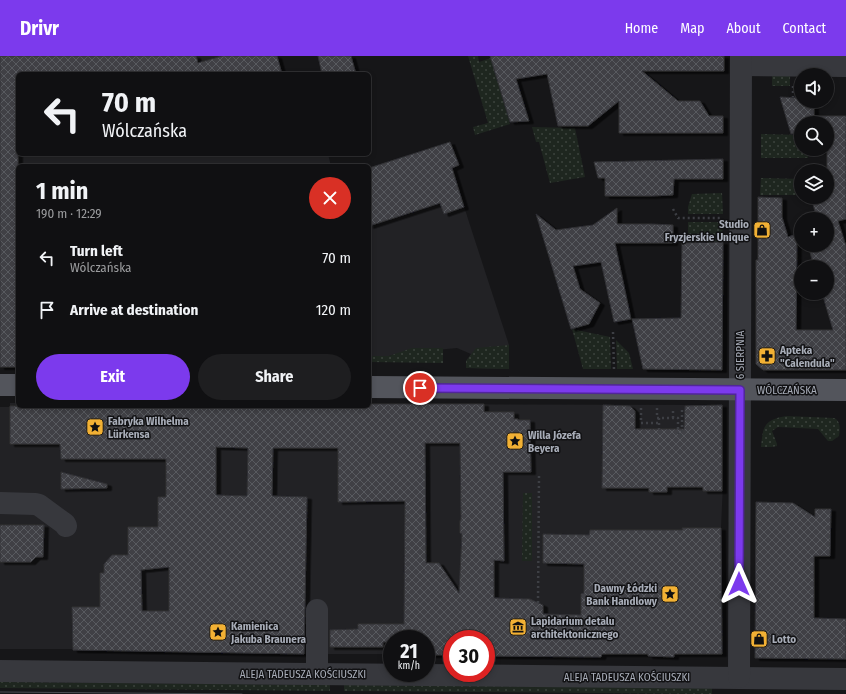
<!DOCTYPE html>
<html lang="en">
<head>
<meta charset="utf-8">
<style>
  body { margin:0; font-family:"Fira Sans Condensed",sans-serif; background:#1e1e20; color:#f1f3f6; height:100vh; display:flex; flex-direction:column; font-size:15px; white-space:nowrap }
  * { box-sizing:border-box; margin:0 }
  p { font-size:13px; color:#9c9d9f }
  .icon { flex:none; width:22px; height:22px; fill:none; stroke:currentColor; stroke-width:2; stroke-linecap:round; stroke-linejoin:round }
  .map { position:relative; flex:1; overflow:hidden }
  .side { position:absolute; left:16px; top:108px; width:355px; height:244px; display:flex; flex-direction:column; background:#101012; border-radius:6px; box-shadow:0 2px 6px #0003,0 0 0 1px #303032 }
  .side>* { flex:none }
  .guide { position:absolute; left:16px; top:16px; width:355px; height:84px; border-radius:6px; box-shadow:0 2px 6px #0003,0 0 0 1px #303032; background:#101012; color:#f1f3f6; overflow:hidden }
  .buttons { position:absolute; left:794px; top:12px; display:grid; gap:8px }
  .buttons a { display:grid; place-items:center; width:40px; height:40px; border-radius:50%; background:#101012; box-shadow:0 2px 6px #0003,0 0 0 1px #303032; font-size:20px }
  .speed { position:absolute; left:383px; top:574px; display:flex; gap:8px; font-size:20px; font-weight:700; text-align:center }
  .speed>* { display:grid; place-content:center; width:52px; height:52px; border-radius:50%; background:#101012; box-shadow:0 2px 6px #0003,0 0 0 1px #303032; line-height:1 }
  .speed small { font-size:10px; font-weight:400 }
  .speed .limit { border:6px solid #d22; background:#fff; color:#111 }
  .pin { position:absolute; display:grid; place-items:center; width:34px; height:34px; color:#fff; margin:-17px; border:2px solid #fff; border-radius:50%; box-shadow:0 1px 4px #0007 }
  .me { position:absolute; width:44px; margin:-22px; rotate:0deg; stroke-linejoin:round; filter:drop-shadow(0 0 3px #0008) }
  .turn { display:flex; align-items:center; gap:14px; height:84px; padding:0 20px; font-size:18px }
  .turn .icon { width:52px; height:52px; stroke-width:2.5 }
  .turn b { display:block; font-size:28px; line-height:34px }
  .round { display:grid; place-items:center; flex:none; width:42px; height:42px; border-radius:21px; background:#1e1e20 }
  .overview { display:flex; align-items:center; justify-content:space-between; height:68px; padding:0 20px }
  h1 { font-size:24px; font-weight:700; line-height:30px }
  .action { display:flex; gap:8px; margin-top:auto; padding:8px 20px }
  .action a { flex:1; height:46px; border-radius:24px; background:#7c3aed; color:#fff; font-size:16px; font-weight:700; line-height:46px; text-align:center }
  .action a+a { background:#1e1e20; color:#f1f3f6 }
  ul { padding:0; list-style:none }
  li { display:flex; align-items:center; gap:12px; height:52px; padding:0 20px }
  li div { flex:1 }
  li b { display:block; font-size:15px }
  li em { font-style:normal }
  header { display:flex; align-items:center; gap:24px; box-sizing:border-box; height:56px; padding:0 20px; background:#7c3aed; color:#fff }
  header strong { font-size:19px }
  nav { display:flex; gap:22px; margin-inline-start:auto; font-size:14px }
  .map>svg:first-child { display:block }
  .built { fill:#222225 }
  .green { fill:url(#green-dots) }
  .building { fill:url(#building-cross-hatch); stroke:#303034; fill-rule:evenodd; filter:url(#shadow) }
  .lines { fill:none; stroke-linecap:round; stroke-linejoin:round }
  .path { stroke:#3d3f44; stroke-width:2.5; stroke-dasharray:2 3; stroke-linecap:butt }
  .minor { stroke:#37383d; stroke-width:22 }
  .major { stroke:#53555c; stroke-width:22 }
  .tram { stroke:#4a4c52; stroke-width:1 }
  .route-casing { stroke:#51269a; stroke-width:10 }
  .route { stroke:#7c3aed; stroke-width:7 }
  .labels { text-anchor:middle; stroke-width:3; stroke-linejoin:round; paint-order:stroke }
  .poi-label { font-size:11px; font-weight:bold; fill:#a8adb8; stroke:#111113; text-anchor:start }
  .street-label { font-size:11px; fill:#a8adb8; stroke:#111113 }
</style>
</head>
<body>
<header>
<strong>Drivr</strong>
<nav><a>Home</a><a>Map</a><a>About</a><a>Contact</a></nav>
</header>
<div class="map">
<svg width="846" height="638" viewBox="0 0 846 638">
  <defs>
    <pattern id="green-dots" width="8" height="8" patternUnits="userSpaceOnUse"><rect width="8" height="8" fill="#1e261f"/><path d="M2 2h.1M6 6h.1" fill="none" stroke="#3c433d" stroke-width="1.8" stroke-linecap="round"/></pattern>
    <pattern id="building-cross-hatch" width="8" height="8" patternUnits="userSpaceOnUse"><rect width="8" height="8" fill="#404145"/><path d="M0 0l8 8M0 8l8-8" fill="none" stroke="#595a5e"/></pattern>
    <filter id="shadow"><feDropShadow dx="4.5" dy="2.5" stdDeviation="0" flood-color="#0009"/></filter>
  </defs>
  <rect width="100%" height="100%" fill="#161618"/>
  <!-- built -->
  <g class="built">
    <path d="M0 0H257L262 18H18V98H328L331 110H18Z"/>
    <path d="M445 88 468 163 509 289V313L466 312V305L471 298 457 292 396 298 389 300H369V112Z"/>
    <path d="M10 347H18V350H369V348L723 349V428L721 472 722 597 675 598 674 601H666L656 598V601L648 600V598H602L601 601 486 600V583H452V599H426V583H392V598H280L129 595 125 594 73 595V593H0V351H10Z"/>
  </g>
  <!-- green -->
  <g class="green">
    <path d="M468 0H478L479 6 491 2 510 68 475 79 473 71 488 67Z"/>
    <path d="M790 16V30H772V20Z"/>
    <path d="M532 71 575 72 585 121 550 127 539 86H536Z"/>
    <path d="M761 78 801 79V93H808V102H761Z"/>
    <path d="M761 122 801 123V139H760Z"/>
    <path d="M722 137 723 158H688V151L692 138Z"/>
    <path d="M688 166H722L723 186 688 187Z"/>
    <path d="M572 273 610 281 611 313H583Z"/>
    <path d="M616 284 629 297 633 313H617Z"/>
    <path d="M509 289V313L466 312V305L476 292Z"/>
    <path d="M412 292H443V307L369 306V300H389Z"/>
    <path d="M786 360 834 362C841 365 840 373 839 380L832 385H828L818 373 778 371 772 375 777 388V390L772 391H761C763 370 764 364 786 360Z"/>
    <path d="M523 437H532V505H522Z"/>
    <path d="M0 626 330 629V635L0 632Z"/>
    <path d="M344 629 712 632V638L344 635Z"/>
  </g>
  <!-- building -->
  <g class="building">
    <path d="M0 0H196L198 7 222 0H277L282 18H18V311H0Z"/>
    <path d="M318 0H351L356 18H322Z"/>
    <path d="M490 0H724V15H642L678 45H700L709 60H723V77H619V45L588 70H558L547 18 516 23 529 65 510 66Z"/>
    <path d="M780 41 801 42V45H814V60H846V163L838 165 846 190V314H763L756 308V204H758V141L782 142V161L788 181 797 178 796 274H833L822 237H827V211H814L808 189H827V163H817L811 141H827V95H810V93H827V67H801V77L791 78Z"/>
    <path d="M450 86 459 109 452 112 464 151 444 158 440 147 369 170V112Z"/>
    <path d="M723 103V123H674L673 139 652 140H605V122H598L594 106Z"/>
    <path d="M617 152V168H652L673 169V187H615L631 263 614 266 601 206 573 210 580 233 600 247 589 268 571 273 536 158 556 174 593 169Z"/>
    <path d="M723 186 722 314 643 313 632 263 681 262 682 187Z"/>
    <path d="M369 348H484V356H514V363H518V364H530L531 416H503L504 505 494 504V542L530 543 543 549V558L581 559V538L584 537V508L543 507V478L589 479 590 474H683L682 472H721L722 598H674V601L648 600V598H602L601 601 486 600V583H452V599H426V583H392V586H383V591H330V574L358 573V568H404L405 445 338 446V392H273L272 440 307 441 304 598 73 594 72 551H100V517H104V508L112 499H128V471H158V441H166V403H61L60 388H10V350H369ZM425 387H460L461 463 460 465V477L462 478 459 537 439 507H426ZM216 391 248 392 247 440 216 439ZM169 511V555H142L141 514Z"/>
    <path d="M603 349 630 350 635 355V373H684L685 350 722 349V435H703V431H667V436H649V432H602Z"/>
    <path d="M61 416 107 428V432L61 433Z"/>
    <path d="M756 446 793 447 815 461V453H831L830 500H814V562L846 563V603L755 602Z"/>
    <path d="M0 469H44L43 501H36L31 506H0Z"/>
  </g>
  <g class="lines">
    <!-- path -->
    <g class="path">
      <path d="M793 30V41"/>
      <path d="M673 153 678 162H721"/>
      <path d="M613 276 614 314"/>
      <path d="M641 352V367H659"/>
      <path d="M657 352V362H678V379H682V352"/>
      <path d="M659 362V373"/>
      <path d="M673 362V352"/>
      <path d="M538 547 539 419"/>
    </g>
    <!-- minor -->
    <g class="minor">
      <path d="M741 9 846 10"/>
      <path d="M0 447 35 448 39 449 65 468 66 470"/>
      <path d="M0 615 846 623"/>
      <path d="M317 618V554"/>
      <path d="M739 621 741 0"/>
    </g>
    <!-- major -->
    <g class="major">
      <path d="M0 329H18"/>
      <path d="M369 331 846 334"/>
    </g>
    <!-- tram -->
    <path class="tram" d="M0 636 242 638"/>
  </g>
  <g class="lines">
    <defs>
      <path id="route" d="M420 332 740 334 739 528"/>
    </defs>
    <!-- route casing -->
    <use href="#route" class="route-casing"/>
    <!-- route -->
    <use href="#route" class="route"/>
  </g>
  <!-- icons -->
  <defs>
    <symbol id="shop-square" viewBox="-11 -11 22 22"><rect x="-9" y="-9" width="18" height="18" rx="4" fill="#f2b134" stroke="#111113"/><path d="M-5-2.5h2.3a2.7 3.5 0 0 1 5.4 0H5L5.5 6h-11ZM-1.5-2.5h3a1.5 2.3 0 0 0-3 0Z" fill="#111"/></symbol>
    <symbol id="pharmacy-square" viewBox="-11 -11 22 22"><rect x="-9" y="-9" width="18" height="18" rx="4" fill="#f2b134" stroke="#111113"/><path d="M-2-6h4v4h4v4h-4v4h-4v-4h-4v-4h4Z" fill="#111"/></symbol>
    <symbol id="sight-square" viewBox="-11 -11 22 22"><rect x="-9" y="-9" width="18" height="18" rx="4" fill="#f2b134" stroke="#111113"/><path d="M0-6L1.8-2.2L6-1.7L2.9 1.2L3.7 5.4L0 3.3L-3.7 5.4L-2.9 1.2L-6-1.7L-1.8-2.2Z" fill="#111"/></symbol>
    <symbol id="museum-square" viewBox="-11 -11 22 22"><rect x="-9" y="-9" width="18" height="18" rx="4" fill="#f2b134" stroke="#111113"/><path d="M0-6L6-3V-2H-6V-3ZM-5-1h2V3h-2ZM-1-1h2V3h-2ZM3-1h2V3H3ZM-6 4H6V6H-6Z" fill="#111"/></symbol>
  </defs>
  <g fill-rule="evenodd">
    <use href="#shop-square" x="752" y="164" width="20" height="20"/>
    <use href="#pharmacy-square" x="757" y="290" width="20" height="20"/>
    <use href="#sight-square" x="85" y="361" width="20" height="20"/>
    <use href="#sight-square" x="505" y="375" width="20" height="20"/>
    <use href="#sight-square" x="660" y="528" width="20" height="20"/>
    <use href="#museum-square" x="508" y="561" width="20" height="20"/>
    <use href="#sight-square" x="208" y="566" width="20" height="20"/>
    <use href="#shop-square" x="749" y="573" width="20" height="20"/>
  </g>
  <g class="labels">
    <!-- poi labels -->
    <g class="poi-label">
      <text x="749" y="172" text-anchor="end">Studio<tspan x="749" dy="13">Fryzjerskie Unique</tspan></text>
      <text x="780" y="298">Apteka<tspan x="780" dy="13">"Calendula"</tspan></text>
      <text x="108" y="369">Fabryka Wilhelma<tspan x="108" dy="13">Lürkensa</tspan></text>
      <text x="528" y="383">Willa Józefa<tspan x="528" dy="13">Beyera</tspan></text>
      <text x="657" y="536" text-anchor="end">Dawny Łódzki<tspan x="657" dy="13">Bank Handlowy</tspan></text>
      <text x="531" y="569">Lapidarium detalu<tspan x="531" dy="13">architektonicznego</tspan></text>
      <text x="231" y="574">Kamienica<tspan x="231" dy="13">Jakuba Braunera</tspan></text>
      <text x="772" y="587">Lotto</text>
    </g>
    <!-- street labels -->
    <g class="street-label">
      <text transform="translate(740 299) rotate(-90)" y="4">6 SIERPNIA</text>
      <text x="787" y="338">WÓLCZAŃSKA</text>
      <text x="303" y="622">ALEJA TADEUSZA KOŚCIUSZKI</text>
      <text x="627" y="625">ALEJA TADEUSZA KOŚCIUSZKI</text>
    </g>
  </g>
</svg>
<div class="buttons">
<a><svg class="icon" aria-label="sound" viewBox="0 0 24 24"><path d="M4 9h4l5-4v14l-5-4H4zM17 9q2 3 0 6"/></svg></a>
<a><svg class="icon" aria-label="search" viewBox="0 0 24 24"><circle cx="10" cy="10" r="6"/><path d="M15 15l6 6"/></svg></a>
<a><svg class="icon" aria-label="layers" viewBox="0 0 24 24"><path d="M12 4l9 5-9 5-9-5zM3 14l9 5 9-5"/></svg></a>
<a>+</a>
<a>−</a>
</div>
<div class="speed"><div>21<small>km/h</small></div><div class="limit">30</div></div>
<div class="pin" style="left:420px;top:332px;background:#d93025"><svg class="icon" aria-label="arrive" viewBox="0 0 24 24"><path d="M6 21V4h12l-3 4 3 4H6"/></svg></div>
<svg class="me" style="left:739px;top:528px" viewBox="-20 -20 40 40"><path d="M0-17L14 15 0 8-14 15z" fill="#7c3aed" stroke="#fff" stroke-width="4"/></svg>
<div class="guide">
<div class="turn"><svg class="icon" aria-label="left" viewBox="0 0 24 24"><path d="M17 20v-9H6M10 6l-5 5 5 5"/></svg><div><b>70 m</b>Wólczańska</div></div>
</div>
<section class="side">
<div class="overview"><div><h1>1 min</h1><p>190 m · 12:29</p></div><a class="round" style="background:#d93025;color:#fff"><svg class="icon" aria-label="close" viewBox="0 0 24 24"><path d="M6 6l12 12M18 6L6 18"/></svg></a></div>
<ul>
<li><svg class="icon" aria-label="left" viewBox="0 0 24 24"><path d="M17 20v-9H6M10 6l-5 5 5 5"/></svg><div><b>Turn left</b><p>Wólczańska</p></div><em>70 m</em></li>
<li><svg class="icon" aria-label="arrive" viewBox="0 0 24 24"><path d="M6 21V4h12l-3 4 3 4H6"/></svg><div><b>Arrive at destination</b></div><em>120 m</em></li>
</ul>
<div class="action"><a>Exit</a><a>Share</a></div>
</section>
</div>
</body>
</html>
